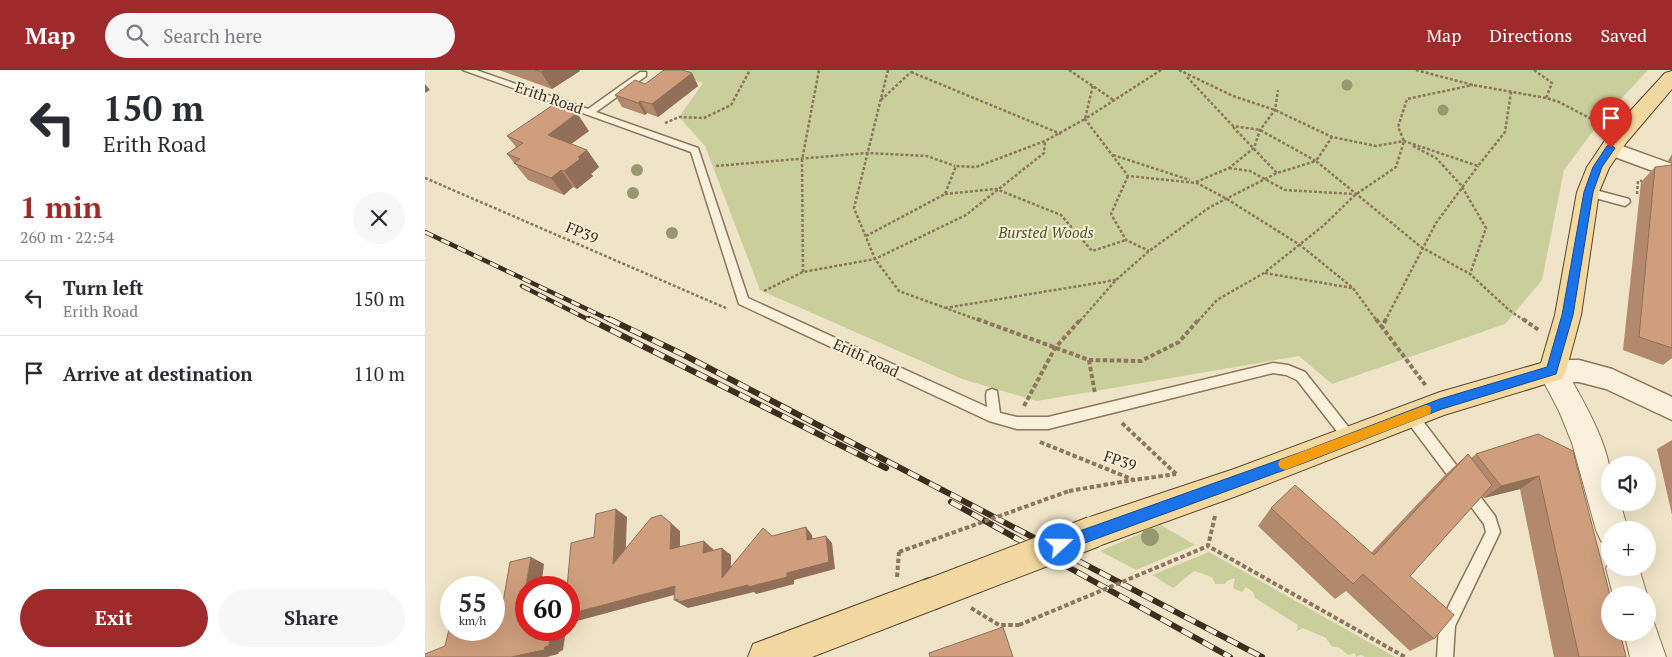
<!DOCTYPE html>
<html lang="en">
<head>
<meta charset="utf-8">
<style>
  body { margin:0; font-family:"PT Serif",serif; background:#f7f7f7; color:#2b2b33; height:100vh; display:flex; flex-direction:column; font-size:19px; white-space:nowrap }
  * { box-sizing:border-box; margin:0 }
  p { font-size:16px; color:#7c7c81 }
  .icon { flex:none; width:28px; height:28px; fill:none; stroke:currentColor; stroke-width:2; stroke-linecap:round; stroke-linejoin:round }
  .map { position:relative; flex:1; overflow:hidden }
  .side { display:flex; flex-direction:column; background:#fff; width:425px }
  .side>* { flex:none }
  .guide { background:#fff; color:#2b2b33; overflow:hidden }
  .buttons { position:absolute; left:1176px; top:386px; display:grid; gap:10px }
  .buttons a { display:grid; place-items:center; width:55px; height:55px; border-radius:50%; background:#fff; box-shadow:0 5px 20px #0002; font-size:25px }
  .speed { position:absolute; left:15px; top:506px; display:flex; gap:10px; font-size:25px; font-weight:700; text-align:center }
  .speed>* { display:grid; place-content:center; width:65px; height:65px; border-radius:50%; background:#fff; box-shadow:0 5px 20px #0002; line-height:1 }
  .speed small { font-size:12px; font-weight:400 }
  .speed .limit { border:8px solid #d22; background:#fff; color:#111 }
  .pin { position:absolute; display:grid; place-items:center; width:42px; height:42px; color:#fff; margin:-51px -21px; border-radius:50% 50% 50% 0; rotate:-45deg; box-shadow:0 0 5px #0007 }
  .pin .icon { rotate:45deg }
  .me { position:absolute; width:55px; margin:-28px; rotate:69deg; stroke-linejoin:round; filter:drop-shadow(0 0 4px #0008) }
  .turn { display:flex; align-items:center; gap:18px; height:105px; padding:0 20px; font-size:22px }
  .turn .icon { width:65px; height:65px; stroke-width:2.5 }
  .turn b { display:block; font-size:35px; line-height:42px }
  .round { display:grid; place-items:center; flex:none; width:52px; height:52px; border-radius:26px; background:#f7f7f7 }
  .overview { display:flex; align-items:center; justify-content:space-between; height:85px; padding:0 20px }
  h1 { font-size:30px; font-weight:700; line-height:38px; color:#9e2a2b }
  .button { display:flex; gap:10px; margin-top:auto; padding:10px 20px }
  .button a { flex:1; height:58px; border-radius:30px; background:#9e2a2b; color:#fff; font-size:20px; font-weight:700; line-height:58px; text-align:center }
  .button a+a { background:#f7f7f7; color:#2b2b33 }
  ul { padding:0; list-style:none }
  li { display:flex; align-items:center; gap:15px; height:75px; padding:0 20px; border-top:1px solid #e1e1e2 }
  li div { flex:1 }
  li b { display:block; font-size:19px }
  li em { font-style:normal }
  header { display:flex; align-items:center; gap:30px; box-sizing:border-box; height:70px; padding:0 25px; background:#9e2a2b; color:#fff }
  header strong { font-size:24px }
  nav { display:flex; gap:28px; margin-inline-start:auto; font-size:18px }
  .search { width:350px; height:45px; background:#f7f7f7; display:flex; align-items:center; gap:12px; box-sizing:border-box; padding:0 18px; border-radius:28px; color:#7c7c81; font-size:19px }
  main { display:flex; flex:1; min-height:0 }
  .map>svg:first-child { display:block }
  .green { fill:#c9cf9b }
  .lines { fill:none; stroke-linecap:round; stroke-linejoin:round }
  .service-casing { stroke:#8d765c; stroke-width:3 }
  .minor-casing { stroke:#8d765c; stroke-width:3 }
  .tertiary-casing { stroke:#8d765c; stroke-width:2 }
  .primary-casing { stroke:#5b4430; stroke-width:2 }
  .path-far1 { stroke:#8d765c; stroke-width:2.5; stroke-dasharray:3 2; stroke-linecap:butt }
  .path { stroke:#8d765c; stroke-width:4; stroke-dasharray:4.5 2.5; stroke-linecap:butt }
  .service { fill:#faf1dc; fill-rule:evenodd }
  .minor { fill:#faf1dc; fill-rule:evenodd }
  .tertiary { fill:#faf1dc; fill-rule:evenodd }
  .primary { fill:#f3d9a0; fill-rule:evenodd }
  .rail-far1-casing { stroke:#3d2e20; stroke-width:4.5 }
  .rail-casing { stroke:#3d2e20; stroke-width:6 }
  .rail-far1 { stroke:#f7eed8; stroke-width:3; stroke-dasharray:9; stroke-linecap:butt }
  .rail { stroke:#f7eed8; stroke-width:4.5; stroke-dasharray:12; stroke-linecap:butt }
  .primary-bridge-casing { stroke:#5b4430; stroke-width:33; stroke-linecap:butt }
  .path-bridge { stroke:#8d765c; stroke-width:4; stroke-dasharray:4.5 2.5; stroke-linecap:butt }
  .primary-bridge { stroke:#f3d9a0; stroke-width:31 }
  .tree { fill:#96986f }
  .wall { fill:#b2896c }
  .shaded-wall { fill:#916f58 }
  .building { fill:#cf9f7d; stroke:#916f58 }
  .route { fill:#1a73e8; stroke:#114b97 }
  .slow { fill:#f59e0b }
  .labels { text-anchor:middle; stroke-width:4; stroke-linejoin:round; paint-order:stroke }
  .street-label { font-size:15px; fill:#3d2e20; stroke:#f7eed8 }
  .park-label { font-size:15px; font-style:italic; fill:#4d5a26; stroke:#f7eed8 }
</style>
</head>
<body>
<header>
<strong>Map</strong>
<div class="search"><svg class="icon" aria-label="search" viewBox="0 0 24 24"><circle cx="10" cy="10" r="6"/><path d="M15 15l6 6"/></svg>Search here</div>
<nav><a>Map</a><a>Directions</a><a>Saved</a></nav>
</header>
<main>
<section class="side">
<div class="guide">
<div class="turn"><svg class="icon" aria-label="left" viewBox="0 0 24 24"><path d="M17 20v-9H6M10 6l-5 5 5 5"/></svg><div><b>150 m</b>Erith Road</div></div>
</div>
<div class="overview"><div><h1>1 min</h1><p>260 m · 22:54</p></div><a class="round"><svg class="icon" aria-label="close" viewBox="0 0 24 24"><path d="M6 6l12 12M18 6L6 18"/></svg></a></div>
<ul>
<li><svg class="icon" aria-label="left" viewBox="0 0 24 24"><path d="M17 20v-9H6M10 6l-5 5 5 5"/></svg><div><b>Turn left</b><p>Erith Road</p></div><em>150 m</em></li>
<li><svg class="icon" aria-label="arrive" viewBox="0 0 24 24"><path d="M6 21V4h12l-3 4 3 4H6"/></svg><div><b>Arrive at destination</b></div><em>110 m</em></li>
</ul>
<div class="button"><a>Exit</a><a>Share</a></div>
</section>
<div class="map">
<svg width="1247" height="587" viewBox="0 0 1247 587">
  <rect width="100%" height="100%" fill="#f0e4c8"/>
  <!-- green -->
  <g class="green">
    <path d="M239 0H1223L1174 53 1139 100 1117 210 1080 254 907 314 874 286 612 331 537 309 335 220 280 76 254 47 278 13Z"/>
    <path d="M736 455 770 475 711 500 675 481Z"/>
    <path d="M784 482 970 587H940L936 585 931 587 930 583 923 585 915 578 906 576 901 568 878 558 872 561 873 555 830 528 828 522 821 517 817 522 808 518 810 508 802 511 800 514H790L787 507 769 501 748 518 727 505Z"/>
  </g>
  <g class="lines">
    <defs>
      <g id="service">
        <path d="M38 0H51L163 39 215 2H221V6L171 42 273 78 323 228 562 337 561 325 562 321 567 319 572 321 575 343 592 347H623L848 293 863 295 880 302 933 369 931 373 926 375 921 373 872 310 861 305 848 303 623 359H592L564 351 314 234 266 82Z"/>
        <path d="M1163 118 1204 129 1205 132 1200 136 1159 125 1158 122Z"/>
        <path d="M986 340 991 342 1070 446 1075 462 1030 556 1028 587H1012L1014 555 1061 462 1059 454 981 350 979 346 981 342Z"/>
      </g>
      <g id="minor">
        <path d="M1186 72 1247 94V108L1179 83 1176 78 1179 73Z"/>
        <path d="M1127 290H1154L1187 299 1247 327V350L1181 319 1154 312H1127L1118 308 1114 301 1118 294Z"/>
      </g>
      <g id="tertiary">
        <path d="M1127 289 1137 293C1153 322 1182 369 1185 402 1186 412 1185 422 1185 432H1195L1203 460H1185V475L1176 471 1171 460 1147 373 1134 341 1113 301 1117 293Z"/>
        <path d="M1185 490V498H1214L1222 525H1188L1181 498Z"/>
        <path d="M1222 547 1228 550 1241 587H1205L1199 562H1222Z"/>
      </g>
      <g id="primary">
        <path d="M1247 1V19L1201 73 1184 98 1174 122 1156 245 1141 301 1137 309 1019 345 809 427 668 478 657 473 652 462 657 451 668 446 809 399 1015 322 1116 293 1130 245 1152 122 1162 97 1185 63 1240 3Z"/>
        <path d="M504 508 516 513 521 525 516 537 387 587H323L328 574Z"/>
      </g>
    </defs>
    <!-- service casing -->
    <use href="#service" class="service-casing"/>
    <!-- minor casing -->
    <use href="#minor" class="minor-casing"/>
    <!-- tertiary casing -->
    <use href="#tertiary" class="tertiary-casing"/>
    <!-- primary casing -->
    <use href="#primary" class="primary-casing"/>
    <!-- path-far1 -->
    <g class="path-far1">
      <path d="M463 0 429 138 450 189 474 221 556 251"/>
      <path d="M644 0 690 31"/>
      <path d="M736 0 660 49 703 106 772 113 802 129 875 175 928 218 952 251"/>
      <path d="M754 0 808 26 850 40 907 67 951 76 979 71 1053 96 1080 62 1086 22"/>
      <path d="M991 0 1048 15 1121 28 1134 32 1174 53 1175 56"/>
      <path d="M1109 0 1127 13 1121 28"/>
      <path d="M486 2 636 64"/>
      <path d="M762 7 808 56 835 60 891 91 907 67"/>
      <path d="M456 30 486 2"/>
      <path d="M240 53 254 47 279 48 306 35 325 0"/>
      <path d="M808 57 852 103"/>
      <path d="M988 76 1011 88 1036 115 1061 158 1045 204"/>
      <path d="M688 85 765 110"/>
      <path d="M291 96 442 83 502 86 530 96"/>
      <path d="M804 98 825 101 860 120 929 124"/>
      <path d="M703 106 686 144 701 170 724 181"/>
      <path d="M0 108 303 239"/>
      <path d="M771 112 804 98 829 78 835 60 850 40 853 20"/>
      <path d="M520 124 571 119 636 145 667 181 701 170"/>
      <path d="M1212 124 1213 111H1217"/>
      <path d="M441 166 520 124 531 96 551 97 620 71 660 49 668 15"/>
      <path d="M378 202 377 90 394 0"/>
      <path d="M840 203 927 218"/>
      <path d="M339 221 378 202 450 189 541 145 619 83 620 71"/>
      <path d="M520 238 691 210"/>
      <path d="M655 251 691 210 724 181 785 137 852 103 891 91 996 177 1045 204 1084 240 1100 251"/>
      <path d="M773 251 792 230 839 203 898 156 930 125 971 97 979 71 973 57 982 29 1048 15"/>
      <path d="M960 251 1011 153 1053 96"/>
    </g>
    <!-- path -->
    <g class="path">
      <path d="M552 249 664 290 716 291 754 272 774 249"/>
      <path d="M951 249 957 257"/>
      <path d="M961 249 957 257 1001 316"/>
      <path d="M1098 249 1115 261"/>
      <path d="M664 290 670 324"/>
      <path d="M599 336 630 278 656 249"/>
      <path d="M697 353 751 404"/>
      <path d="M615 372 709 410 751 404"/>
      <path d="M644 421 708 410"/>
      <path d="M790 446 783 476 980 587"/>
      <path d="M472 507 474 482"/>
      <path d="M546 538 574 555H594"/>
    </g>
    <!-- service -->
    <use href="#service" class="service"/>
    <!-- minor -->
    <use href="#minor" class="minor"/>
    <!-- tertiary -->
    <use href="#tertiary" class="tertiary"/>
    <!-- primary -->
    <use href="#primary" class="primary"/>
    <defs>
      <g id="rail-far1">
        <path d="M0 162 187 251"/>
        <path d="M97 216 166 251"/>
      </g>
      <g id="rail">
        <path d="M164 249 461 398"/>
        <path d="M184 249 259 285 837 587"/>
        <path d="M526 432 805 587"/>
      </g>
    </defs>
    <!-- rail-far1 casing -->
    <use href="#rail-far1" class="rail-far1-casing"/>
    <!-- rail casing -->
    <use href="#rail" class="rail-casing"/>
    <!-- rail-far1 -->
    <use href="#rail-far1" class="rail-far1"/>
    <!-- rail -->
    <use href="#rail" class="rail"/>
    <defs>
      <path id="primary-bridge" d="M504 525 668 462"/>
    </defs>
    <!-- primary-bridge casing -->
    <use href="#primary-bridge" class="primary-bridge-casing"/>
    <!-- path-bridge -->
    <g class="path-bridge">
      <path d="M474 482 644 421"/>
      <path d="M594 555 783 476"/>
    </g>
    <!-- primary-bridge -->
    <use href="#primary-bridge" class="primary-bridge"/>
  </g>
  <!-- trees -->
  <g class="tree">
    <circle cx="922" cy="15" r="5.5"/>
    <circle cx="1018" cy="40" r="5.5"/>
    <circle cx="212" cy="100" r="6"/>
    <circle cx="208" cy="123" r="6"/>
    <circle cx="247" cy="163" r="6"/>
    <circle cx="725" cy="467" r="9"/>
  </g>
  <!-- wall -->
  <g class="wall">
    <path d="M74 0H154L155 1 127 19Z"/>
    <path d="M267 3 273 16 233 47 222 43 220 45 197 37 190 25 220 14Z"/>
    <path d="M164 61 146 74 162 80 174 97 166 104 168 106 152 119 148 117 139 125 103 110 82 84 91 77 82 66Z"/>
    <path d="M1247 84V93L1243 91Z"/>
    <path d="M1247 93V288L1238 295 1198 280 1216 112 1230 97 1245 95Z"/>
    <path d="M1113 364 1201 587H1129L1095 419 1059 428 1057 426 985 506 1009 569 985 581 921 521 910 529 833 456 846 438 946 483 1020 405 1043 384 1046 388 1051 384Z"/>
    <path d="M1247 370V445L1232 379Z"/>
  </g>
  <!-- shaded-wall -->
  <g class="shaded-wall">
    <path d="M119 0H154L155 1 127 19 116 2Z"/>
    <path d="M267 3 273 16 233 47 227 34Z"/>
    <path d="M0 14 5 20 0 23Z"/>
    <path d="M215 31 222 43 220 45 213 33Z"/>
    <path d="M152 43 164 61 135 82 123 65Z"/>
    <path d="M162 80 174 97 166 104 168 106 152 119 139 101 153 87Z"/>
    <path d="M136 100 148 117 139 125 126 108Z"/>
    <path d="M1114 406 1095 419 1059 428 1076 416Z"/>
    <path d="M191 439 202 447 200 501 188 494Z"/>
    <path d="M246 453 255 461V486L245 479Z"/>
    <path d="M381 457 387 465 389 478 382 470Z"/>
    <path d="M401 466 407 473 410 499 369 510V514L331 524 329 522 263 538 249 530 362 503Z"/>
    <path d="M279 471 288 479 287 490 278 483Z"/>
    <path d="M297 478 306 485V514L297 508Z"/>
    <path d="M106 487 119 494 116 518H101V539L97 537Z"/>
    <path d="M250 516 260 522 152 551 144 548V544Z"/>
    <path d="M126 560H141L138 580 134 582 133 584 122 587H86L120 577Z"/>
  </g>
  <!-- building -->
  <g class="building">
    <path d="M110 0H119L116 2Z"/>
    <path d="M239 0H257L267 3 227 34 215 31 213 33 190 25 210 10 220 14Z"/>
    <path d="M128 35 152 43 123 65 162 80 153 87 155 89 139 101 136 100 126 108 89 93 95 89 82 84 98 73 82 66Z"/>
    <path d="M1247 95V278L1214 267 1230 97Z"/>
    <path d="M1113 364 1148 381 1185 525V562H1195L1201 587H1154L1114 406 1076 416 1051 384Z"/>
    <path d="M1043 384 1067 415 985 506 1029 545 1009 569 938 504 928 514 846 438 870 415 949 485Z"/>
    <path d="M191 439 188 494 226 448 236 445 246 453 245 479 279 471 278 483 297 478V508L338 458 347 466 381 457 382 470 401 466 404 492 362 503V507L323 517V515L253 532V529L249 530 250 516 144 544V518H142L146 473 169 467 171 444Z"/>
    <path d="M106 487 97 537H101V560H126L124 576 120 577 119 580 86 587H0V584L20 576 26 551V560H69V539L77 538 85 492Z"/>
    <path d="M578 557 588 587H505L504 583Z"/>
  </g>
  <!-- route -->
  <path class="route" d="M1186 75 1190 78 1177 97 1168 122 1148 245 1131 304 1017 339 884 391 635 482 630 480 628 475 630 470 635 468 882 380 1015 329 1122 297 1137 245 1159 122 1168 97 1182 76Z"/>
  <!-- slow -->
  <path class="slow" d="M1001 335 1005 336 1006 340 1005 344 860 400 855 398 853 394 855 390Z"/>
  <g class="labels">
    <!-- street labels -->
    <g class="street-label">
      <text transform="translate(124 28) rotate(19)" y="5">Erith Road</text>
      <text transform="translate(157 163) rotate(23)" y="5">FP39</text>
      <text transform="translate(441 288) rotate(25)" y="5">Erith Road</text>
      <text transform="translate(695 391) rotate(19)" y="5">FP39</text>
    </g>
    <!-- park labels -->
    <g class="park-label">
      <text x="621" y="168">Bursted Woods</text>
    </g>
  </g>
</svg>
<div class="buttons">
<a><svg class="icon" aria-label="sound" viewBox="0 0 24 24"><path d="M4 9h4l5-4v14l-5-4H4zM17 9q2 3 0 6"/></svg></a>
<a>+</a>
<a>−</a>
</div>
<div class="speed"><div>55<small>km/h</small></div><div class="limit">60</div></div>
<div class="pin" style="left:1186px;top:78px;background:#d93025"><svg class="icon" aria-label="arrive" viewBox="0 0 24 24"><path d="M6 21V4h12l-3 4 3 4H6"/></svg></div>
<svg class="me" style="left:635px;top:475px" viewBox="-20 -20 40 40"><circle r="17" fill="#1a73e8" stroke="#fff" stroke-width="3"/><path d="M0-11L8 9 0 5-8 9z" fill="#fff"/></svg>
</div>
</main>
</body>
</html>
